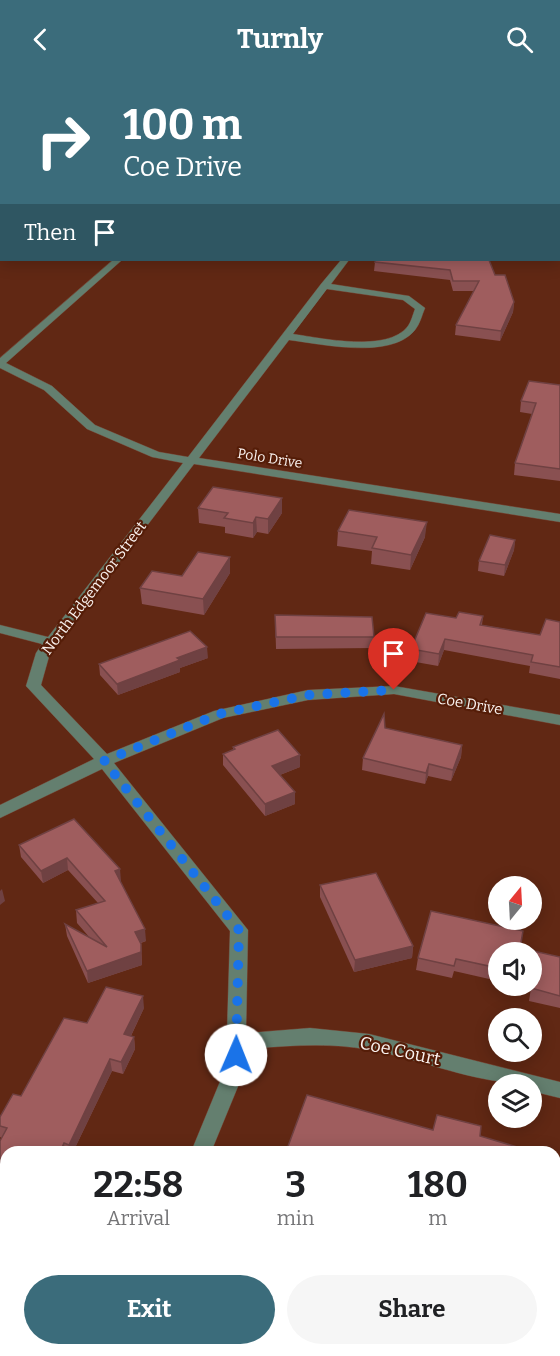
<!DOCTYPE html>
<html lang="en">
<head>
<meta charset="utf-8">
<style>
  body { margin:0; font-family:Bitter,serif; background:#f6f6f6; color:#202124; height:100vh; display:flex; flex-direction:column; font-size:22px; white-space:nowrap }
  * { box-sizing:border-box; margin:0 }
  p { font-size:20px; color:#757577 }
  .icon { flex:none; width:33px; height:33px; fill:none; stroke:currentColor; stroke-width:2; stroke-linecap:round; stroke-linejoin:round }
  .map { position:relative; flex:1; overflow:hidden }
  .sheet { position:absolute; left:0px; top:1068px; width:561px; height:210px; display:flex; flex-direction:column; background:#fff; border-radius:18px 18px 0 0; box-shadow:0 3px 15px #0003 }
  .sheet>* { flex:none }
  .banner { position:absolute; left:0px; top:0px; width:561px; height:183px; box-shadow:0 3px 15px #0003; background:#3b6c7b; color:#fff; overflow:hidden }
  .needle { width:39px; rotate:18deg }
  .buttons { position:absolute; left:488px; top:798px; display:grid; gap:12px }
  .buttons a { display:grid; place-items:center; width:54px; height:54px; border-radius:50%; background:#fff; box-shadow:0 3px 15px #0003; font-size:30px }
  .pin { position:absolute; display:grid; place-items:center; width:51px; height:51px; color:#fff; margin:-62px -26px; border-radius:50% 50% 50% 0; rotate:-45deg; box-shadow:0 0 6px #0007 }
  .pin .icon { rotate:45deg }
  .me { position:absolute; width:66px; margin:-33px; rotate:1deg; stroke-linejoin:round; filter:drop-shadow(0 0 4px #0008) }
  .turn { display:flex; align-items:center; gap:21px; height:126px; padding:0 24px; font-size:27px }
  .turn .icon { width:78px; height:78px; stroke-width:2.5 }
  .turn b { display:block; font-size:42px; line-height:51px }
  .then { display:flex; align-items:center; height:57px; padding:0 24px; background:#0003; gap:12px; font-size:22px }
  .eta { display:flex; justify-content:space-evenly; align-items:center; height:102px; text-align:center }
  .eta b { font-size:36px; font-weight:700; line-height:42px }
  .cta { display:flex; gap:12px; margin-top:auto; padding:12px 24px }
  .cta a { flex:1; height:69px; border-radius:36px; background:#3b6c7b; color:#fff; font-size:24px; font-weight:700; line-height:69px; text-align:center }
  .cta a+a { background:#f6f6f6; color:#202124 }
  header { display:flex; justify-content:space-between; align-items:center; height:78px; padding:0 24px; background:#3b6c7b; color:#fff; font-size:27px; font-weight:700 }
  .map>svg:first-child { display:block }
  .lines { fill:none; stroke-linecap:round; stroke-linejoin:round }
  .minor-casing { stroke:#764433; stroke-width:1 }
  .major-casing { stroke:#764433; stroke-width:1 }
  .minor { fill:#647f6f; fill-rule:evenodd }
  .major { fill:#88c1a1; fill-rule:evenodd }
  .wall { fill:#895051 }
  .shaded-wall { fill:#6f4142 }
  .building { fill:#9f5d5e; stroke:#6f4142; stroke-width:1.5 }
  .route { stroke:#1a73e8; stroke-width:10; stroke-dasharray:0 18 }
  .labels { text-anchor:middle; stroke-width:4.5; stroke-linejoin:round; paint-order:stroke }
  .far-street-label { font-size:14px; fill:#faf2ef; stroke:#551d08 }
  .street-label { font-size:15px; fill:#faf2ef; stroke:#551d08 }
  .near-street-label { font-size:18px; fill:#faf2ef; stroke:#551d08 }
</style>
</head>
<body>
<header><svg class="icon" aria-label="back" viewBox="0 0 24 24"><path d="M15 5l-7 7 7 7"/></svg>Turnly<svg class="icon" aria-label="search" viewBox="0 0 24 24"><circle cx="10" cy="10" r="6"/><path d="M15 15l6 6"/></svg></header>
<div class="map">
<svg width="560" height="1278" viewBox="0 0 560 1278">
  <rect width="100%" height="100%" fill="#612814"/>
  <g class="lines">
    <defs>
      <g id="minor">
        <path d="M179 0 202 2H181Z"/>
        <path d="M227 0H234L226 2Z"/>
        <path d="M0 34H2L0 39Z"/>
        <path d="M0 119H2L0 124Z"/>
        <path d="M113 182H122L6 285 52 308 95 347 159 374 188 379 321 206 341 182H349L331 206 409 218 425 230C422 237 420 246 415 252 391 282 322 266 289 262L199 380 560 436V444L194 386 50 575 41 607 107 676 214 633 308 612 394 608 560 637V647L394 616 308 622 223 640 114 685 248 852 246 955 310 950 369 956 560 1004V1020L531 1013V1006C476 1006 424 982 370 972 328 964 288 968 246 971V989L211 1074H191L226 989 230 853 102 691 0 740V727L94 681 26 608 36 575 42 566 0 555V547L48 559 183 385 152 379 87 351 44 312 0 290V280ZM327 211 403 222 415 231C413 236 411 244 408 248 388 275 321 260 293 256Z"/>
        <path d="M107 1272H131L129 1278H105Z"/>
      </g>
      <rect id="major" x="0" y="83" width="2" height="4"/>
    </defs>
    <!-- minor casing -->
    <use href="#minor" class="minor-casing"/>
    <!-- major casing -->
    <use href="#major" class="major-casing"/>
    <!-- minor -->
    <use href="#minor" class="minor"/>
    <!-- major -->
    <use href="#major" class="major"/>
  </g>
  <!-- wall -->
  <g class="wall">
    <path d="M252 0H279L278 2H264Z"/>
    <path d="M375 184 495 197 514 224 513 234 500 263 455 257 456 247 474 213H453L450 202 374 193Z"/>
    <path d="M560 307V403L514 397 515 385 532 336 520 334 521 323Z"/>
    <path d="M198 430 282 435 268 456 257 454 253 460 225 455V449L199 445Z"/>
    <path d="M338 453 425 459 410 492 371 486 372 473 337 468Z"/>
    <path d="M515 462 514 472 504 498 478 493 479 483Z"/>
    <path d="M230 495 204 537 142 526 140 510 182 498Z"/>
    <path d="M275 537 374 559V570L276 571Z"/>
    <path d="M483 538 482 547 540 557 560 544V601L529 595 530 588 444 572 438 588 410 583 411 571 456 540Z"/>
    <path d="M208 580 180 590V594L118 617 100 597 99 586Z"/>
    <path d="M385 650 462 667 461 679 451 703 428 698 425 706 362 692 363 680Z"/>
    <path d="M233 669 300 677V689L280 697 295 726 265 738 223 687V676L233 672Z"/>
    <path d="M74 741 121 803H120L146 863 141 865 142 887 88 905 67 858 65 846 90 860 77 845 76 832 98 825 68 792 43 805 21 779 19 767Z"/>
    <path d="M320 807 413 868 412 880 354 894 320 819Z"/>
    <path d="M520 870 560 879V930L529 923 531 910 519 908H531V874H498V903L454 893 452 900 416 892 418 880Z"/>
    <path d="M144 930 131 958 134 959 135 971 123 996 112 993 73 1074H6V1240L0 1251V1063L2 1060 0 1059V1039L21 1018Z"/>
    <path d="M555 1080 560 1082V1156L555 1155Z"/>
  </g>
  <!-- shaded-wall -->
  <g class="shaded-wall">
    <path d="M514 224 513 234 500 263 501 253Z"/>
    <path d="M282 420V435L268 456V441Z"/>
    <path d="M256 439 257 454 253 460V445Z"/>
    <path d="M427 444 425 459 410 492 411 477Z"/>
    <path d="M515 462 514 472 504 498 505 487Z"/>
    <path d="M230 479V495L204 537 203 521Z"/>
    <path d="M445 561 444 572 438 588 439 576Z"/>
    <path d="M207 569 208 580 180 590V594L118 617 117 606 177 580Z"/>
    <path d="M462 667 461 679 451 703 453 692Z"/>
    <path d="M300 677V689L272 700V688Z"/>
    <path d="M429 686 428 698 425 706 426 695Z"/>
    <path d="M295 714V726L265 738V726Z"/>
    <path d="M67 780 68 792 43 805 41 793Z"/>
    <path d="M120 791 121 803 117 805 115 793Z"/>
    <path d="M2 811 5 823 0 827V813Z"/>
    <path d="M145 851 146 863 136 866 135 854Z"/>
    <path d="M141 866 142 887 88 905 87 893Z"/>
    <path d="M413 868 412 880 354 894 355 882Z"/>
    <path d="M143 918 144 930 126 968 124 956Z"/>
    <path d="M134 959 135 971 123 996 121 984Z"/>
    <path d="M110 981 112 993 73 1074H70L69 1067Z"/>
    <path d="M64 1065 65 1074H60Z"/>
    <path d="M6 1222V1240L0 1251V1234Z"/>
  </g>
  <!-- building -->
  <g class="building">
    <path d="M0 0H195L193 2H2V12L0 13Z"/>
    <rect x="0" y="46" width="2" height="28"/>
    <path d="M376 182H489L495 197H505L514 224 501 253 456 247 479 203H453L450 192 375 184Z"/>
    <path d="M529 303 560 307V391L515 385 536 325 521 323Z"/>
    <path d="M213 409 282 420 268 441 256 439 253 445 224 440 228 435 198 430Z"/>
    <path d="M349 432 427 444 411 477 372 470 377 459 338 453Z"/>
    <path d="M490 457 515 462 505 487 479 483Z"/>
    <path d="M198 474 230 479 203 521 140 510 152 493 182 498Z"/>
    <path d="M459 534 483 538 480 547 540 557 546 541 560 544V589L531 584 533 577 445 561 439 576 411 571 426 535 456 540Z"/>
    <path d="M275 537 372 539 374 559H276Z"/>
    <path d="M190 553 207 569 177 580 180 582 117 606 99 586Z"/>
    <path d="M384 636 385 650 462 667 453 692 429 686 426 695 363 680Z"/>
    <path d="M278 652 300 677 272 688 295 714 265 726 223 676 235 671 233 669Z"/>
    <path d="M74 741 120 791 115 793 145 851 135 854 141 866V874L87 893 65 846 107 869 76 832 105 823 67 780 41 793 19 767Z"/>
    <path d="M376 795 413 868 355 882 320 807Z"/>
    <path d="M431 833 523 853 520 870 560 879V918L531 910 534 898 531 897V874H498V890L456 881 454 888 418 880Z"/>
    <path d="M106 909 143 918 124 956 134 959 121 984 110 981 69 1067 64 1065 60 1074H6V1222L0 1234V1063L7 1050 0 1048V1039L13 1016 21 1018 64 940 87 945Z"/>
    <path d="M307 1017 433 1052 437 1037 481 1048 480 1058 534 1074H297L287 1071Z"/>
    <path d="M555 1080 560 1082V1144L555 1142Z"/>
    <path d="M220 1272H378L376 1278H218Z"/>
    <path d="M444 1272H470L469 1278H442Z"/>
  </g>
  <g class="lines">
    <!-- route -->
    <path class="route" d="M236 977 239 852 104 683 219 636 308 617 394 612"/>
  </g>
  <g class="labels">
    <!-- far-street labels -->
    <g class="far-street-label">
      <text transform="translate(270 380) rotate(9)" y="5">Polo Drive</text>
    </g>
    <!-- street labels -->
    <g class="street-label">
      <text transform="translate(94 510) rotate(-53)" y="5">North Edgemoor Street</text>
      <text transform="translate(470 626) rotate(10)" y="5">Coe Drive</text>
    </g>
    <!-- near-street labels -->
    <g class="near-street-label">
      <text transform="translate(400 973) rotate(12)" y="6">Coe Court</text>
    </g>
  </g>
</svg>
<div class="buttons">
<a><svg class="needle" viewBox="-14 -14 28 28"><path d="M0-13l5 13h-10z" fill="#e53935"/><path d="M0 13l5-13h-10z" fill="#757577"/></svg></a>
<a><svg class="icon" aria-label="sound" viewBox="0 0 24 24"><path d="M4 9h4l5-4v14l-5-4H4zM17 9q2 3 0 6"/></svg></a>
<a><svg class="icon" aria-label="search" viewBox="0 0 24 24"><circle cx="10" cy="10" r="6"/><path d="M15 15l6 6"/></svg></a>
<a><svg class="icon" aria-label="layers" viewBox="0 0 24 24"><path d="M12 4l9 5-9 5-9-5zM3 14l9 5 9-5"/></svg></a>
</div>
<div class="pin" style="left:394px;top:612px;background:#d93025"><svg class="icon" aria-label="arrive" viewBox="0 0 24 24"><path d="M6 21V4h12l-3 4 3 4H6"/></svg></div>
<svg class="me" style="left:236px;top:977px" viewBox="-20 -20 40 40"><circle r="19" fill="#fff"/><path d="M0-13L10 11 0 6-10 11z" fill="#1a73e8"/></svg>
<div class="banner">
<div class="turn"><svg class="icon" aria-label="right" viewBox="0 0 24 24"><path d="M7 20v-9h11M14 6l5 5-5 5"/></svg><div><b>100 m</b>Coe Drive</div></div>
<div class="then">Then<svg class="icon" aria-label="arrive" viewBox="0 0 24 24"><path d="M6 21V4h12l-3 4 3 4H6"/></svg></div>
</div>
<section class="sheet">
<div class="eta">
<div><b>22:58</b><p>Arrival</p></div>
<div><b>3</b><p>min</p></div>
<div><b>180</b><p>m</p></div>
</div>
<div class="cta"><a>Exit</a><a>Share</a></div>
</section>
</div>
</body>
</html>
